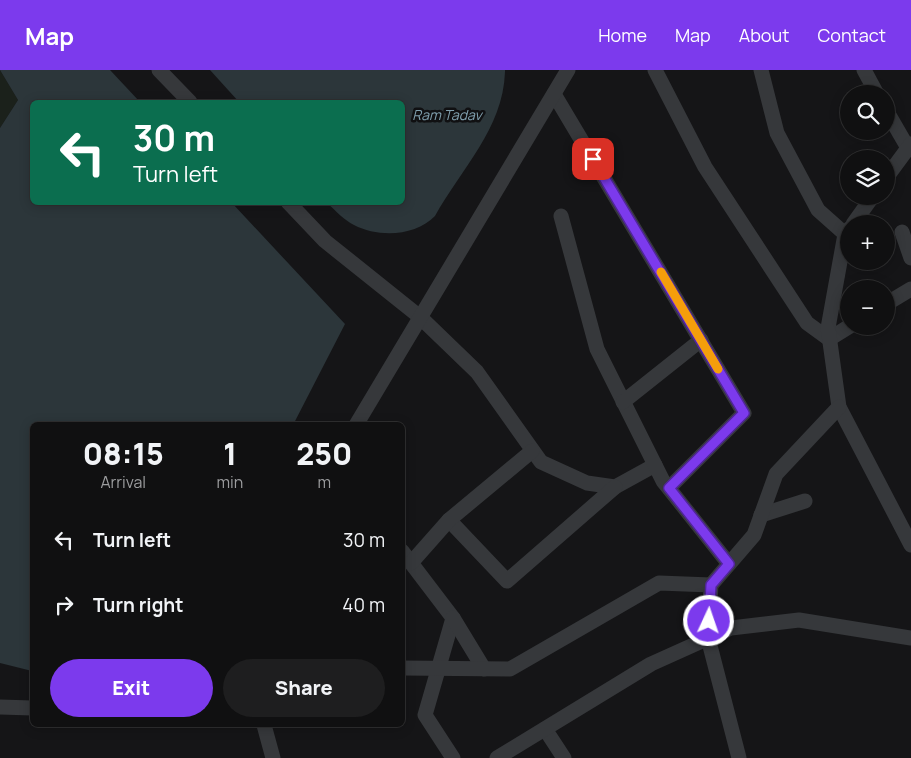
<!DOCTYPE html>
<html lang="en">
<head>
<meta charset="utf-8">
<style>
  body { margin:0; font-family:Manrope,sans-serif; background:#1e1e1f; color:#f1f3f6; height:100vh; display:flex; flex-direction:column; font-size:19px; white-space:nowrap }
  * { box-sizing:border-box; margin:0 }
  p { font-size:16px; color:#9c9d9f }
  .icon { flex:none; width:28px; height:28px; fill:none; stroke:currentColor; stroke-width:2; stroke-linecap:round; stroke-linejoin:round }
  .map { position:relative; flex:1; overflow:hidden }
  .details { position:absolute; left:30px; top:352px; width:375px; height:305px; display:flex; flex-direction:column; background:#101011; border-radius:8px; box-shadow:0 2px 12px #0003,0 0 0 1px #303031 }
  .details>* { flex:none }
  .guide { position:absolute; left:30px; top:30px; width:375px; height:105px; border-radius:8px; box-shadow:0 2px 12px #0003,0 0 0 1px #303031; background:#0b6e4f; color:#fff; overflow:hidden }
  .fabs { position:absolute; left:840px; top:15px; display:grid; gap:10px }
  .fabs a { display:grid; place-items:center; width:55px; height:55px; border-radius:50%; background:#101011; box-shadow:0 2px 12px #0003,0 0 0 1px #303031; font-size:25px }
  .pin { position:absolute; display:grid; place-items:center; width:42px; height:42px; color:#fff; margin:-21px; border-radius:10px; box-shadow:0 2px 8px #0006 }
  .me { position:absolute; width:55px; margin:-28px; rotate:3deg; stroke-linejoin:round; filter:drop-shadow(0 0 4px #0008) }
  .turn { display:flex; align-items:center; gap:18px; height:105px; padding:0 20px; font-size:22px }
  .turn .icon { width:65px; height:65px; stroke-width:2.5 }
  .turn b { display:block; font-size:35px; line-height:42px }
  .eta { display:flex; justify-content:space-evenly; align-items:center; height:85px; text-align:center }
  .eta b { font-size:30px; font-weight:800; line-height:35px }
  .action { display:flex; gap:10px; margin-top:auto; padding:10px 20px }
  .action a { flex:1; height:58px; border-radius:30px; background:#7c3aed; color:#fff; font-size:20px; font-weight:800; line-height:58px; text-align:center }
  .action a+a { background:#1e1e1f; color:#f1f3f6 }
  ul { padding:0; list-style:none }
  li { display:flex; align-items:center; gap:15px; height:65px; padding:0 20px }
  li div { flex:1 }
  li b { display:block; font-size:19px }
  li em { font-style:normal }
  header { display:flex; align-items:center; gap:30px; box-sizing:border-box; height:70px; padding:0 25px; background:#7c3aed; color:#fff }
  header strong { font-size:24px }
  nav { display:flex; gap:28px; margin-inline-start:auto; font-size:18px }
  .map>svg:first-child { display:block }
  .green { fill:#1b211b }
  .water { fill:#2c363a }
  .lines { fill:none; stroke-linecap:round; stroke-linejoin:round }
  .minor { stroke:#36383b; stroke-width:15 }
  .route-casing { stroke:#51269a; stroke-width:12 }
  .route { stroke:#7c3aed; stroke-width:9 }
  .slow { stroke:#f59e0b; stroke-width:9 }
  .labels { text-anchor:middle; stroke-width:5; stroke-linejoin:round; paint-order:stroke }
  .water-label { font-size:14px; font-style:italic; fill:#81a0af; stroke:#101012 }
</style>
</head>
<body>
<header>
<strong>Map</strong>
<nav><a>Home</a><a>Map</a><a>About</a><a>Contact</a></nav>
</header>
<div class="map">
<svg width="911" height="688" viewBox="0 0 911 688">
  <rect width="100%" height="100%" fill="#151517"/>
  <!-- green -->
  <path class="green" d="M0 0 18 30 0 58Z"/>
  <!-- water -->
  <g class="water">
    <path d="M0 0H110L140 32H32V132L232 133 345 254 293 355H32V601L0 593V58L18 30Z"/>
    <path d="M210 0H505V2C503 59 461 99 435 146 416 166 379 168 354 155 344 150 336 141 327 133L402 132V32H239Z"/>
  </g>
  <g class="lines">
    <!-- minor -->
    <g class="minor">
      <path d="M159 0 190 32"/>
      <path d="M655 0 705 97 807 253 829 269 850 256"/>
      <path d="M761 0 777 63 818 140 845 164"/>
      <path d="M864 0 877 24"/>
      <path d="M554 24 744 343 669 418"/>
      <path d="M886 40 908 78"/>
      <path d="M886 108 911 74"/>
      <path d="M288 132 325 171 420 247 477 302 541 392 587 413 615 417 655 395"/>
      <path d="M561 146 597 279 663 411 729 494"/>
      <path d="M853 154 873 126"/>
      <path d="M849 159 845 164 828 258 839 337 911 475"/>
      <path d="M902 162 911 188"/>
      <path d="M886 234 911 219"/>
      <path d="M623 332 701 270"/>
      <path d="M356 355 568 0"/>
      <path d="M761 445 805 431"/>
      <path d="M449 450 507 511 615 417"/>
      <path d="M402 481 453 548 425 645 453 688"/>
      <path d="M411 493 449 450 532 381"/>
      <path d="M453 548 484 599"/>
      <path d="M402 598 510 599 659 513 711 515"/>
      <path d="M0 637 32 638"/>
      <path d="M264 655 273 688"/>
      <path d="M545 659 564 688"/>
      <path d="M497 688 651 594 731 558 799 550 911 568"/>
      <path d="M739 688 708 568 711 515 754 465 776 404 839 337"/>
    </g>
  </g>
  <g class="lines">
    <defs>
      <path id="route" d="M593 89 744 343 669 418 729 494 711 515 709 551"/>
    </defs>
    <!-- route casing -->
    <use href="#route" class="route-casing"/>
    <!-- route -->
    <use href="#route" class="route"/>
    <!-- slow -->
    <path class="slow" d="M661 202 718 299"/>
  </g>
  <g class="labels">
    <!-- water labels -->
    <g class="water-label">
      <text x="447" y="50">Ram Tadav</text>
    </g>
  </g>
</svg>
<div class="fabs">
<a><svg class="icon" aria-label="search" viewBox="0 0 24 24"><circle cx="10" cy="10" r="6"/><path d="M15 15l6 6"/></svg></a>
<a><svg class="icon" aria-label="layers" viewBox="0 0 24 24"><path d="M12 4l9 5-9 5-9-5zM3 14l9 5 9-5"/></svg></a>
<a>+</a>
<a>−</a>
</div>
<div class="pin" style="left:593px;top:89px;background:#d93025"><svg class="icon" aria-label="arrive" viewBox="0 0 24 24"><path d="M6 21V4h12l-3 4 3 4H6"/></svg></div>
<svg class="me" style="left:709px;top:551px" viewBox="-20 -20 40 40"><circle r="17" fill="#7c3aed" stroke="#fff" stroke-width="3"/><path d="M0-11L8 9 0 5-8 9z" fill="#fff"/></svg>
<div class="guide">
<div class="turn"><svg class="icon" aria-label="left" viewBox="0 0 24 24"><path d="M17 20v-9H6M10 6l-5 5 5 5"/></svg><div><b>30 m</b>Turn left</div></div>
</div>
<section class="details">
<div class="eta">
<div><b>08:15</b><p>Arrival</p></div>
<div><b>1</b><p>min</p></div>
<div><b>250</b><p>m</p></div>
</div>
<ul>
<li><svg class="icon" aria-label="left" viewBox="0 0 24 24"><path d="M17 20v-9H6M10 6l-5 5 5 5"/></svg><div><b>Turn left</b></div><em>30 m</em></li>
<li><svg class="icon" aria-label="right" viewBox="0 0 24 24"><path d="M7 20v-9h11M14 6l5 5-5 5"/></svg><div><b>Turn right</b></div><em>40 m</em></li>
</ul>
<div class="action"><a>Exit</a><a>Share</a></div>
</section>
</div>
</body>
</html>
